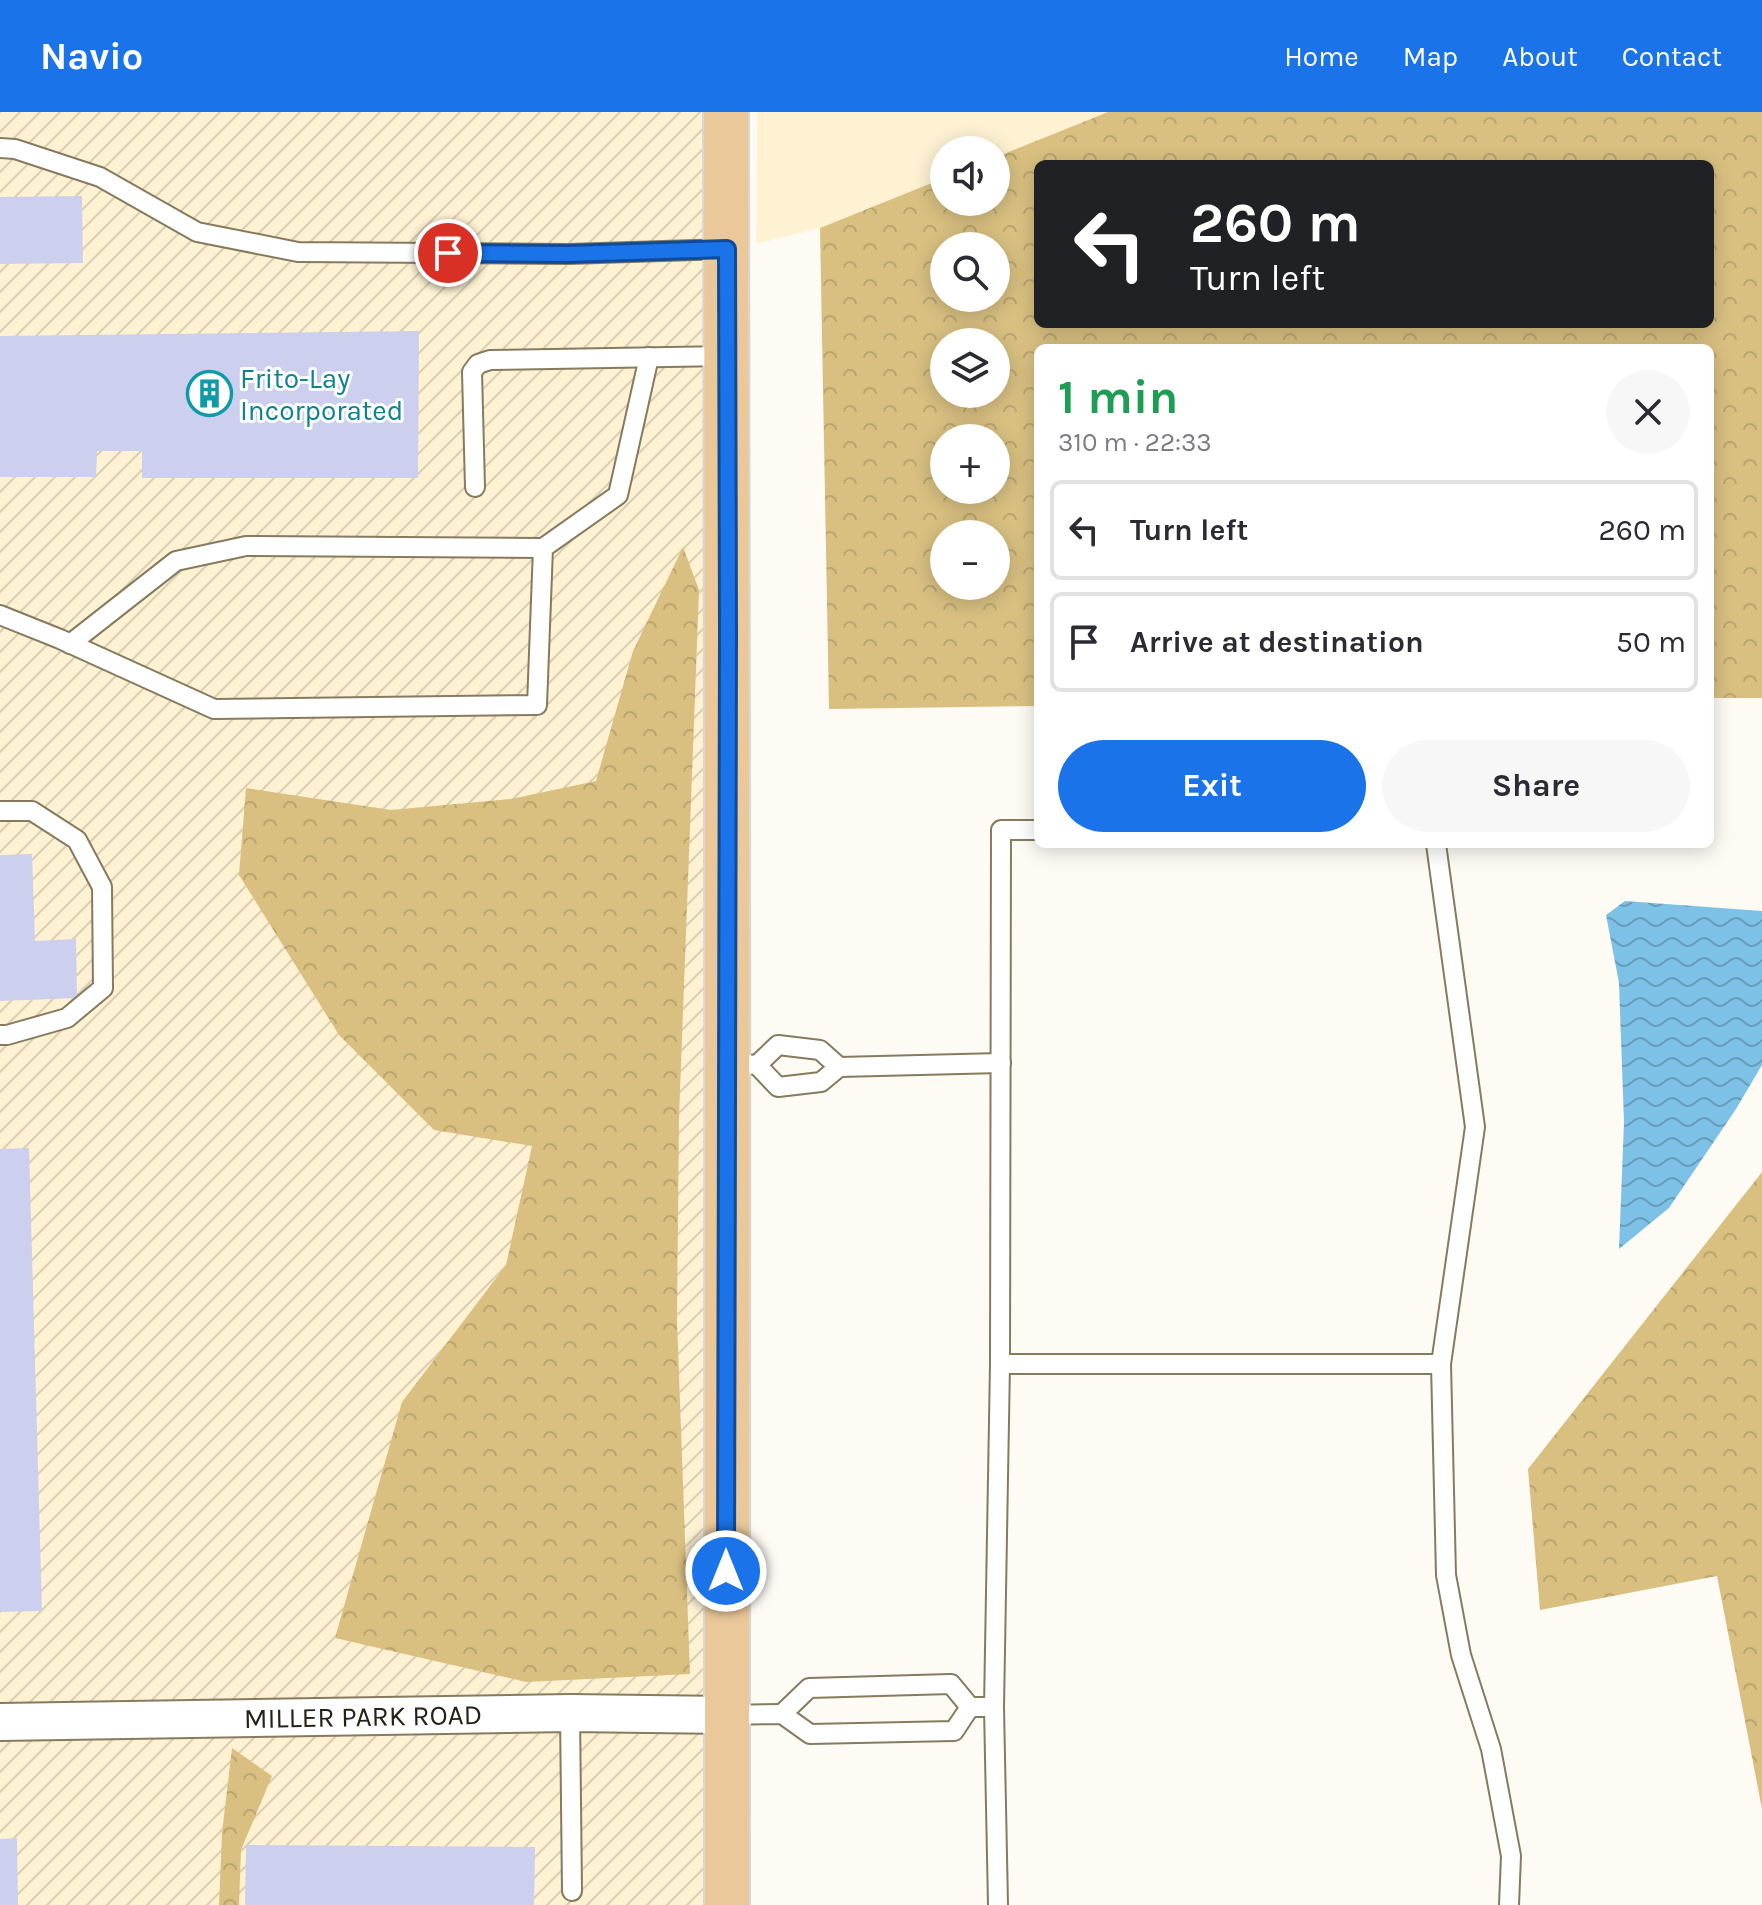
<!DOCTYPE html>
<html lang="en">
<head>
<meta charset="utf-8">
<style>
  body { margin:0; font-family:Karla,sans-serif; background:#f7f7f7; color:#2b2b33; height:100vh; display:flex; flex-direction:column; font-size:30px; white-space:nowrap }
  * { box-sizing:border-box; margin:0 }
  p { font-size:26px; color:#7c7c81 }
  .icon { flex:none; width:44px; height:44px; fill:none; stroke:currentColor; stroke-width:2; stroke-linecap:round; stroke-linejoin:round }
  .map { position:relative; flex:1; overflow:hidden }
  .panel { position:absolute; left:1034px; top:232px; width:680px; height:504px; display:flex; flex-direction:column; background:#fff; border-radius:12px; box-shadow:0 4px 20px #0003 }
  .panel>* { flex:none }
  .hud { position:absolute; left:1034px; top:48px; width:680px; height:168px; border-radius:12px; box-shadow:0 4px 20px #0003; background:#202124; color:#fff; overflow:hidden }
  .buttons { position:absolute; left:930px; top:24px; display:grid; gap:16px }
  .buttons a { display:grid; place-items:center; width:80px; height:80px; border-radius:50%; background:#fff; box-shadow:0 4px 20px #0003; font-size:40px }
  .pin { position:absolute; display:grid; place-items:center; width:68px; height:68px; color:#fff; margin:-34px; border:4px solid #fff; border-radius:50%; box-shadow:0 2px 8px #0007 }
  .me { position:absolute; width:88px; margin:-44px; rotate:0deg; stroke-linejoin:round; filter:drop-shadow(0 0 6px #0008) }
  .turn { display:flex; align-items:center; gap:28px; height:168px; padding:0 24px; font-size:36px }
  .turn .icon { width:104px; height:104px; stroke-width:2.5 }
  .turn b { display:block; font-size:56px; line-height:68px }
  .round { display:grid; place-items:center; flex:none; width:84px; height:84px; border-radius:42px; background:#f7f7f7 }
  .summary { display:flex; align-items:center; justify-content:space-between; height:136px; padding:0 24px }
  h1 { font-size:48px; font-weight:700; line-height:60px; color:#1e9e55 }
  .cta { display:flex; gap:16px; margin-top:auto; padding:16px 24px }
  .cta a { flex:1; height:92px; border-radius:48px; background:#1a73e8; color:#fff; font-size:32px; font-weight:700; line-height:92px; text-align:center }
  .cta a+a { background:#f7f7f7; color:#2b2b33 }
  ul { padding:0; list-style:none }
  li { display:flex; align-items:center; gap:24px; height:100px; margin:0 16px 12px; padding:0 8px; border:4px solid #e1e1e2; border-radius:12px }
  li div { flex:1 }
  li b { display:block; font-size:30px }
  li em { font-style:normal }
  header { display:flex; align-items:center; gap:48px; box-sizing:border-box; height:112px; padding:0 40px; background:#1a73e8; color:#fff }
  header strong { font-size:38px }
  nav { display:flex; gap:44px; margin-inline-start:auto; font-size:28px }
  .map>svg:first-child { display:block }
  .built { fill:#fef2d3 }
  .industrial { fill:url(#industrial-furrows) }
  .forest { fill:url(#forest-crowns); fill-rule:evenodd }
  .water { fill:url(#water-waves) }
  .building { fill:#cccfed }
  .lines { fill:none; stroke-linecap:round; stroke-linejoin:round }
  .service-casing { stroke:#867b5f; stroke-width:22 }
  .minor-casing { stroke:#867b5f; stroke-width:40 }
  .primary-casing { stroke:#d8d7d5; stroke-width:48 }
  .service { stroke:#fff; stroke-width:18 }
  .minor { stroke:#fff; stroke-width:36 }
  .primary { stroke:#ebc899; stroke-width:44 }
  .route-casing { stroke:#114b97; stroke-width:20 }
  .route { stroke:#1a73e8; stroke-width:14 }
  .labels { text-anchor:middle; stroke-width:6; stroke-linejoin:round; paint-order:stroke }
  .culture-label { font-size:28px; fill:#0d838f; stroke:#fff; text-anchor:start }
  .street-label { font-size:28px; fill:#272217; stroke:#fff }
</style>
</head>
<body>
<header>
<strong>Navio</strong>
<nav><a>Home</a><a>Map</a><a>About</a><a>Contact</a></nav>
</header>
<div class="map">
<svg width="1762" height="1793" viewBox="0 0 1762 1793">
  <defs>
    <pattern id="industrial-furrows" width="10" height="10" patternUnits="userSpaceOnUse" patternTransform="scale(2)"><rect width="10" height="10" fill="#fef2d3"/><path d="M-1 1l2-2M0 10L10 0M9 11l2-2" fill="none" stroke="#dacfb4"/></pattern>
    <pattern id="forest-crowns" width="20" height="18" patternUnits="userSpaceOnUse" patternTransform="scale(2)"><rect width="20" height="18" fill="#d9c081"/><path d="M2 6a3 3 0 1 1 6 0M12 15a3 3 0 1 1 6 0" fill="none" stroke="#baa56f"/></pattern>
    <pattern id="water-waves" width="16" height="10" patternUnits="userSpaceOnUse" patternTransform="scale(2)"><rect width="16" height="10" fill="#7ec1e7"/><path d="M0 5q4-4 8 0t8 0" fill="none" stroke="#679cba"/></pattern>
  </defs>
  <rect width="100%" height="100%" fill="#fefbf5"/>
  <!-- built -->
  <path class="built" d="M757 0H1108L996 45V38H944V66L820 116 756 132Z"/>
  <!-- industrial -->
  <path class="industrial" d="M0 0H726L727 1793H0Z"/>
  <!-- forest -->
  <g class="forest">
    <path d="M1108 0H1762V586H1710V236H1038V594L829 597 820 116 944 66V90H996V45ZM1038 52H1710V212H1038ZM944 134H996V186H944ZM944 230H996V282H944ZM944 326H996V378H944ZM944 422H996V474H944Z"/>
    <path d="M683 435 699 478 679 1006 677 1208 690 1562 526 1570 335 1526 402 1290 506 1153 532 1034 434 1018 339 923 239 763 246 676 391 698 511 687 596 669 633 539Z"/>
    <path d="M1762 1060V1697L1717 1464 1540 1498 1528 1357Z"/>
    <path d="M232 1636 272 1664 241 1738 239 1793H219L222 1721Z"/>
  </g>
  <!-- water -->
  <path class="water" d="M1625 789 1762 799V953L1736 997 1669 1096 1619 1137 1624 1010 1619 871 1606 803Z"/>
  <!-- building -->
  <g class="building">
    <path d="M82 84 83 151 0 152V85Z"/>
    <path d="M419 219 418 366H142V339H97L96 365H0V224Z"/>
    <path d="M32 742 35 829 76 827 77 886 0 889V743Z"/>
    <path d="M29 1036 42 1499 0 1500V1037Z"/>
    <path d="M17 1726 18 1793H0V1727Z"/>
    <path d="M246 1733 535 1735 534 1793H245Z"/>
  </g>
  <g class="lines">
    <defs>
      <g id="service">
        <path d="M0 36 15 37 100 65 197 120 298 140 568 142 727 137"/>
        <path d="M475 375 472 260 478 252 490 248 727 244"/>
        <path d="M0 503 60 527 214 597 537 593 543 436 618 383 649 245"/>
        <path d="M70 532 176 449 246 434 543 436"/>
        <path d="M0 699H32L77 728 102 775 103 876 67 906 7 923H0"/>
        <path d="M727 951 757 953 778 975 821 970 839 955 1001 951"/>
        <path d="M757 953 778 933 820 938 839 955"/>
        <path d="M1000 1252H1441L1475 1015 1436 732"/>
        <path d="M1441 1252 1446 1463 1461 1543 1491 1637 1511 1744 1509 1793"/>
        <path d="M970 1595H994L1000 1252 1001 718H1038"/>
        <path d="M994 1595 998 1793"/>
        <path d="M570 1601 572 1779"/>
        <path d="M782 1602 809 1576 951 1572 970 1595"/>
        <path d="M727 1603 782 1602 810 1622 954 1619 970 1595"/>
      </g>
      <path id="minor" d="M0 1610 570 1601 727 1603"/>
      <path id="primary" d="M726 0C730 598 725 1195 727 1793"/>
    </defs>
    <!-- service casing -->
    <use href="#service" class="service-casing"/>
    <!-- minor casing -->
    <use href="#minor" class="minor-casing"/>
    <!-- primary casing -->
    <use href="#primary" class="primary-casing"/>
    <!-- service -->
    <use href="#service" class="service"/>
    <!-- minor -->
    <use href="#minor" class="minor"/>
    <!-- primary -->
    <use href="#primary" class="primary"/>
  </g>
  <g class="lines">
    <defs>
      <path id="route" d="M448 141 568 142 727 137 728 522 726 1459"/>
    </defs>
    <!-- route casing -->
    <use href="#route" class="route-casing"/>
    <!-- route -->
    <use href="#route" class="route"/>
  </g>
  <!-- icons -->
  <defs>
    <symbol id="building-ring" viewBox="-11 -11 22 22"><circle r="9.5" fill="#fff" stroke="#0f9aa8" stroke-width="1.5"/><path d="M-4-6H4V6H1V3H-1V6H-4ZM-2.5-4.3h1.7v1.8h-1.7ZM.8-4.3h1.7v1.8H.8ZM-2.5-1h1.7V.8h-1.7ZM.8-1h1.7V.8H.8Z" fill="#0f9aa8"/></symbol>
  </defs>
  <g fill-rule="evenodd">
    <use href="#building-ring" x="184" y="256" width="51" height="51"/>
  </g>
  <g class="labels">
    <!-- culture labels -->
    <g class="culture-label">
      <text x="240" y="276">Frito-Lay<tspan x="240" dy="32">Incorporated</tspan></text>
    </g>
    <!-- street labels -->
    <g class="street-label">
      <text transform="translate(363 1604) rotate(-1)" y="10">MILLER PARK ROAD</text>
    </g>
  </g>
</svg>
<div class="buttons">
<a><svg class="icon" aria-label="sound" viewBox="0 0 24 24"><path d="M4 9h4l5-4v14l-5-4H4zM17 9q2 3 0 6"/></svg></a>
<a><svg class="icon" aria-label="search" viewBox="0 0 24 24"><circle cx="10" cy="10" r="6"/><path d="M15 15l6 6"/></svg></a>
<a><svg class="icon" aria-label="layers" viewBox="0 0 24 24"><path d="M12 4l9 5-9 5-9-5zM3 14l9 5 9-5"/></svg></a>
<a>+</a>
<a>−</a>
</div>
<div class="pin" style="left:448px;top:141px;background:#d93025"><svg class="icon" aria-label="arrive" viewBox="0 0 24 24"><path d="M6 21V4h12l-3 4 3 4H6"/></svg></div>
<svg class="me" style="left:726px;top:1459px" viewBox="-20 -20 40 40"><circle r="17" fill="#1a73e8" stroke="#fff" stroke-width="3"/><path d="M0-11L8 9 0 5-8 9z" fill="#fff"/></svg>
<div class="hud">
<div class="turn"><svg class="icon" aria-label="left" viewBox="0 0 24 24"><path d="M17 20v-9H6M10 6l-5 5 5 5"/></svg><div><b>260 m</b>Turn left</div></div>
</div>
<section class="panel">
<div class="summary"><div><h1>1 min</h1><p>310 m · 22:33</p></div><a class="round"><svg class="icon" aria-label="close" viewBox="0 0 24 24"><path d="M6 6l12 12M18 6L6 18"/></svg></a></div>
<ul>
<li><svg class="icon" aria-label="left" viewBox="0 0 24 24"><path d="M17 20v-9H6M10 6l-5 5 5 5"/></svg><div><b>Turn left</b></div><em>260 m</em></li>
<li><svg class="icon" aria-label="arrive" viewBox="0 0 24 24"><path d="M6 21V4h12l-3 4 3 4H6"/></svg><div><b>Arrive at destination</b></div><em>50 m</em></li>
</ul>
<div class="cta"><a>Exit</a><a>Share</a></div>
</section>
</div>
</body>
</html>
